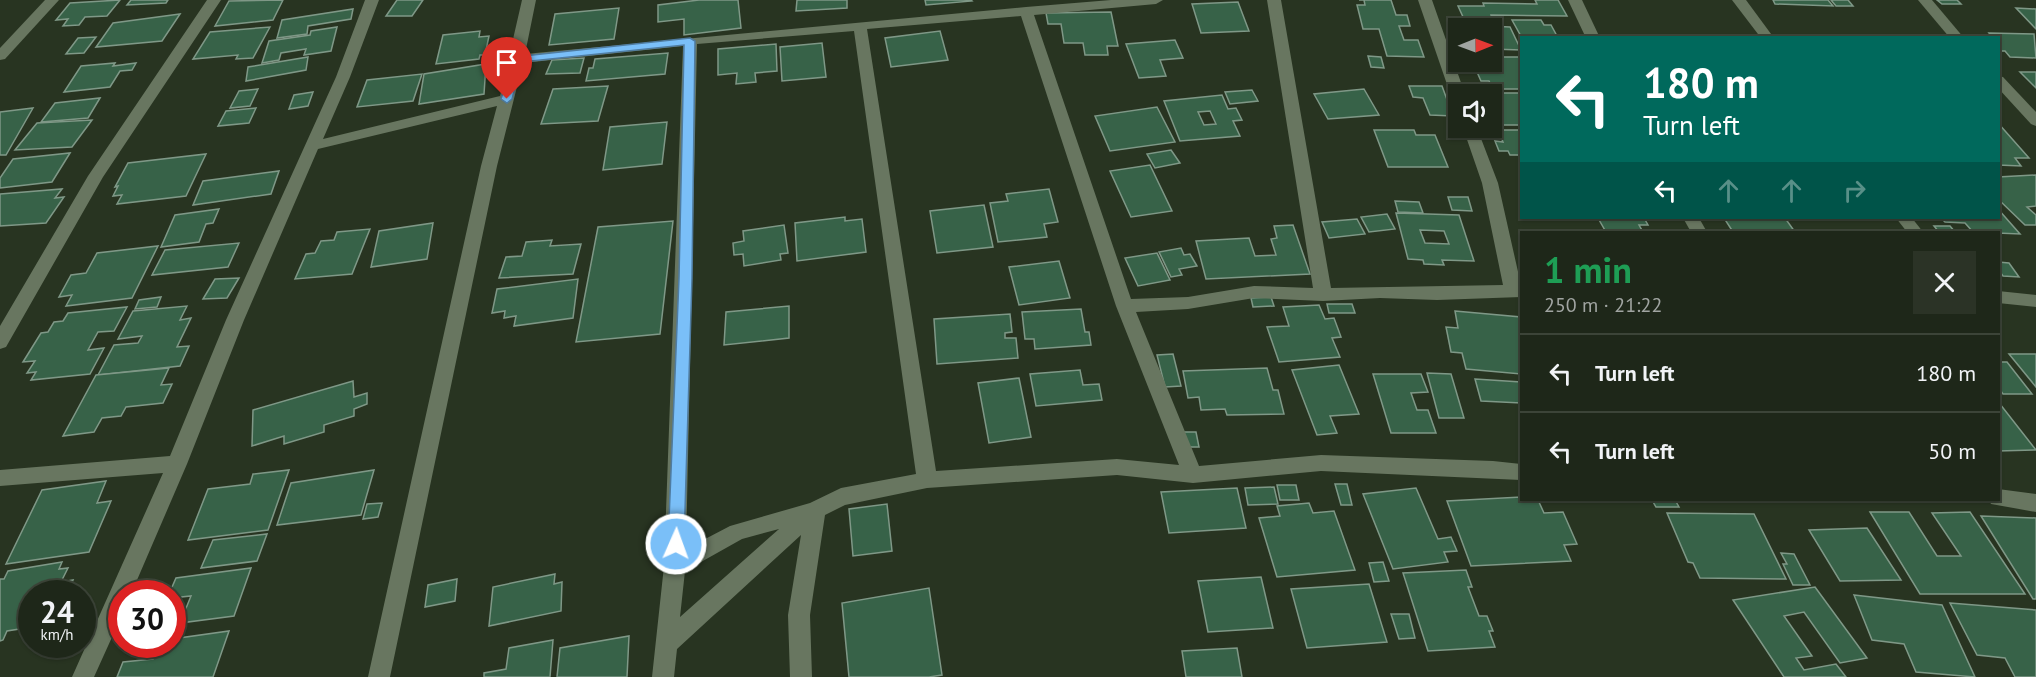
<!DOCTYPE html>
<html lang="en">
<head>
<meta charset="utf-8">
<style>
  body { margin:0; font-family:"PT Sans",sans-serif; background:#2b3326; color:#f1f3f6; height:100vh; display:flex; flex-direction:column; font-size:22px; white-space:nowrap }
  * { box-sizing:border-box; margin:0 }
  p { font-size:20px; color:#a1a5a2 }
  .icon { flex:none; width:33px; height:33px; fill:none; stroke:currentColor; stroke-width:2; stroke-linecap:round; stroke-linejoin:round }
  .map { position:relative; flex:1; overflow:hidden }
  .details { position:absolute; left:1520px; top:231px; width:480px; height:270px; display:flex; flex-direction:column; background:#1e2719; border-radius:0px; box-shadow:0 2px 4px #0004,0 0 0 2px #3c4438 }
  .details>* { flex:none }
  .hud { position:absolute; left:1520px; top:36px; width:480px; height:183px; border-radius:0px; box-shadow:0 2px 4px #0004,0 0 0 2px #3c4438; background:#00695c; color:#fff; overflow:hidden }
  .needle { width:39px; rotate:89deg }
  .controls { position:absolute; left:1448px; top:18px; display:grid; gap:12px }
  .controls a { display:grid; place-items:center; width:54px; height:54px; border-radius:0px; background:#1e2719; box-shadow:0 2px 4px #0004,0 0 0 2px #3c4438; font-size:30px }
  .speed { position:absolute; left:18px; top:580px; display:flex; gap:12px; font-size:30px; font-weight:700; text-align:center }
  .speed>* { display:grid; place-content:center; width:78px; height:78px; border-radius:50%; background:#1e2719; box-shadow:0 2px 4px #0004,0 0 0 2px #3c4438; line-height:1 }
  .speed small { font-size:15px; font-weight:400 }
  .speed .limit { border:9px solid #d22; background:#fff; color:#111 }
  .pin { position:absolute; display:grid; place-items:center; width:51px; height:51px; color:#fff; margin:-62px -26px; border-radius:50% 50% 50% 0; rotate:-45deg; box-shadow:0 0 6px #0007 }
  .pin .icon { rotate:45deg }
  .me { position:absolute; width:66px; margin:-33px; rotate:2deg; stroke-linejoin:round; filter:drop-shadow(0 0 4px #0008) }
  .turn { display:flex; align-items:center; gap:21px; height:126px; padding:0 24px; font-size:27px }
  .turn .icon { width:78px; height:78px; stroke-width:2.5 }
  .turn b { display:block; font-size:42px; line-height:51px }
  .lanes { display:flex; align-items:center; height:57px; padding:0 24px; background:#0003; justify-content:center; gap:30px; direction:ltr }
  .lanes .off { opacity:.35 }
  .round { display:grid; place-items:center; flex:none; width:63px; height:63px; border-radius:0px; background:#2b3326 }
  .overview { display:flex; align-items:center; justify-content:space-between; height:102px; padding:0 24px }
  h1 { font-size:36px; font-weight:700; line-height:45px; color:#1e9e55 }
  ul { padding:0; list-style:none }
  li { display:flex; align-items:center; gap:18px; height:78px; padding:0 24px; border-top:2px solid #3c4438 }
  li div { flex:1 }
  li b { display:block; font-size:22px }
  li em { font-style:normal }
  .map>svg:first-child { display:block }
  .building { fill:#376248; stroke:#7f9887; stroke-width:1.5; fill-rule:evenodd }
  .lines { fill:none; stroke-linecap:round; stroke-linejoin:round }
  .street { fill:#687660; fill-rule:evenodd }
  .route { fill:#7abff8; stroke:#4f7ca1; stroke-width:1.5 }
</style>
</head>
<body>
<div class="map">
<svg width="2036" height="677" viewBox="0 0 2036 677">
  <rect width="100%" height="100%" fill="#283421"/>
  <!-- building -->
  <g class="building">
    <path d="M120 0 107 16 85 17 79 25 63 26 68 19 56 20 70 3Z"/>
    <path d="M131 0H168L166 3 127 5Z"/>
    <path d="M283 0 273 20 215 26 229 1Z"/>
    <path d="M397 0H423L412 16H386Z"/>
    <path d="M699 0H738L741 28 684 35V19L658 22V5Z"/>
    <path d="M797 0H847V8L796 11Z"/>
    <path d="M925 0H971L972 1 926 5Z"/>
    <path d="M1359 0H1391L1396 15H1407L1410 26H1399L1404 40H1418L1424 57 1387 56 1379 29H1363L1357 5H1365L1364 0Z"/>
    <path d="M1535 0H1558L1567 16 1491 15 1492 19H1464L1458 6H1484L1483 3 1537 4Z"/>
    <path d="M1773 0H1828L1833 6 1775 4Z"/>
    <path d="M1831 0H1848L1853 6H1836Z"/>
    <path d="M1937 0H1957L1961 4H1942Z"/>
    <path d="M1238 2 1249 31 1201 33 1192 4Z"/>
    <path d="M619 8 614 39 549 45 555 14Z"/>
    <path d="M2016 8 2036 9V29Z"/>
    <path d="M353 9 351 19 308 26 307 34 277 38 282 20Z"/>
    <path d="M1111 12 1118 46H1107L1108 55H1085L1083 43H1064L1061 24H1048L1046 13Z"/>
    <path d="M180 14 162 41 96 47 113 23Z"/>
    <path d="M1512 20H1541L1544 25H1551L1557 36 1522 38Z"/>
    <path d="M1488 26 1510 27 1521 50 1491 49V28Z"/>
    <path d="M270 27 253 58 236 59 238 55 193 59 210 32Z"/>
    <path d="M337 27 331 51 304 55 306 49 281 53 279 60 262 63 269 41 310 35 311 31Z"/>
    <path d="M480 31 479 37 489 36 485 55H480L479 59 436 64 443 35Z"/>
    <path d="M940 31 948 60 891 67 885 38Z"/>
    <path d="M1989 33 2034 34 2036 58 2010 57 2005 51H1998V38H1993Z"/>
    <path d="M96 37 84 53 66 54 78 38Z"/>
    <path d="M1175 40 1183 58 1160 60 1166 76 1139 78 1126 44Z"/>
    <path d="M822 43 826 77 782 81 780 47Z"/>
    <path d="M776 44 777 71 755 73 756 82 736 84 737 73 718 75V49Z"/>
    <path d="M668 53 665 74 586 81 589 68H593L595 59Z"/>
    <path d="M1368 56 1381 57 1384 68 1371 67Z"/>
    <path d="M308 57 306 70 246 81 248 67Z"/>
    <path d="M1491 57H1521V89H1493L1489 81H1481L1477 72 1481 71 1480 62H1491Z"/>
    <path d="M584 58 580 73 546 74 552 60Z"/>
    <path d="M115 63 113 66 136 63 132 70 120 71 110 87 64 92 81 66Z"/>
    <path d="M486 64 484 94 419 104 424 74Z"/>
    <path d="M2020 72H2036V88Z"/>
    <path d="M422 74 413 101 357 107 367 80Z"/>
    <path d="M608 86 598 121 541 124 553 89Z"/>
    <path d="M1409 86H1442L1453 116 1430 115 1423 98 1413 97Z"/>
    <path d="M258 89 250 106 230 108 239 91Z"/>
    <path d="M1364 89 1379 115 1328 119 1314 94Z"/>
    <path d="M1252 90 1258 101 1230 104 1225 92Z"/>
    <path d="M313 92 308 106 289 109 294 95Z"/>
    <path d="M1485 93H1521V125H1502L1491 105V94Z"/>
    <path d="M1222 95 1228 109 1236 108 1242 120 1233 121 1240 136 1180 141 1164 101ZM1210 111 1216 124 1204 125 1198 112Z"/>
    <path d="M100 98 88 118 41 122 55 103Z"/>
    <path d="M1157 107 1175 142 1110 151 1095 116Z"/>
    <path d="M33 108 6 155H0V112Z"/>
    <path d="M256 108 249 123 218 126 226 111Z"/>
    <path d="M92 120 72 147 15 150 37 123Z"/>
    <path d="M667 122 662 164 603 170 610 127Z"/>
    <path d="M1998 123 2029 158H2015L2021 166 1998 165Z"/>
    <path d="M1374 130H1414L1416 135H1435L1448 167H1388Z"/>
    <path d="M1498 130H1521V155H1510L1508 151H1499L1495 141 1503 142Z"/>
    <path d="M1171 150 1180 163 1155 168 1147 154Z"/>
    <path d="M70 153 52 182 0 188V178L13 159Z"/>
    <path d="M206 154 186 196 117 204 122 195 113 196 118 186 115 187 128 163Z"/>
    <path d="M1150 165 1172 211 1131 217 1110 171Z"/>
    <path d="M279 171 271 194 193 205 203 181Z"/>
    <path d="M2036 175V206L2027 207 2036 215V225H2025L1998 199V177Z"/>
    <path d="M62 189 55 198 64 197 46 223 0 226V194Z"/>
    <path d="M1049 189 1058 222 1044 224 1047 237 998 242 990 203 1008 201 1006 194Z"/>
    <path d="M1448 197H1468L1472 211 1452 210Z"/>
    <path d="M1395 201 1419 202 1423 213 1398 212Z"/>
    <path d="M984 205 993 247 937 253 930 211Z"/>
    <path d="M219 209 213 223 206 224 199 242 161 247 175 215Z"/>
    <path d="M1998 209 2020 234 1973 232 1965 223 1945 222 1941 218H1998Z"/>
    <path d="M1396 213 1459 215 1474 261 1442 260 1444 265 1424 264 1423 260 1408 259ZM1420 230 1444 231 1449 244 1425 243Z"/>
    <path d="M1387 214 1395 229 1369 232 1361 217Z"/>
    <path d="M845 217V221L862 219 866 252 797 261 795 223Z"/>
    <path d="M1598 218H1644L1648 225H1639L1643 232H1606Z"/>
    <path d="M1724 218H1785L1795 232H1733Z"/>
    <path d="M1357 219 1365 234 1329 238 1322 222Z"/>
    <path d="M673 221 660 334 576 342 598 227Z"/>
    <path d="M433 223 427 259 371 267 379 231Z"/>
    <path d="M784 225 788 253 780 254 781 260 744 266 743 254 734 255 733 243 744 241 743 231Z"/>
    <path d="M1293 225 1310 274 1206 279 1196 241 1249 238 1255 256 1276 255 1271 239 1277 238 1274 226Z"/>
    <path d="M1934 226H1950L1955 232H1939Z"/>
    <path d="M370 229 352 274 295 279 306 254 315 253 321 241 334 240 337 232Z"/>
    <path d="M552 240 550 246 581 244 573 274 499 278 506 257 522 256 526 242Z"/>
    <path d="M239 243 228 267 152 275 165 250Z"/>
    <path d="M158 246 132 298 66 306 72 295 59 297 71 275 86 273 97 253Z"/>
    <path d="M1181 248 1184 255 1190 254 1197 266 1179 269 1182 275 1171 277 1159 252Z"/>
    <path d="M1157 253 1170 280 1138 286 1125 258Z"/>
    <path d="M1059 261 1070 298 1019 305 1009 267Z"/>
    <path d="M1998 262 2009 263 2019 277 2003 276 1998 269Z"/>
    <path d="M239 278 227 298 203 299 215 279Z"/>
    <path d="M578 279 573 318 514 326 516 316 504 318 505 311 492 313 497 289Z"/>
    <path d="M161 297 157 307 135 309 139 300Z"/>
    <path d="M1271 297 1274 306 1253 307 1251 298Z"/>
    <path d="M1327 304H1352L1355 313H1329Z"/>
    <path d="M1319 305 1325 319 1334 318 1341 337 1332 338 1340 357 1279 362 1267 327 1289 326 1283 307Z"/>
    <path d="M187 306 180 320 191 318 177 347 189 346 180 366 98 375 114 345 138 343 142 336 118 339 133 311Z"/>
    <path d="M789 306V338L724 345 726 312Z"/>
    <path d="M127 307 114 331 98 332 88 350 104 348 90 374 31 380 36 372 27 373 35 361 23 362 41 333 48 332 54 322 63 321 68 313Z"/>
    <path d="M1081 309 1085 332H1089L1091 345 1035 349 1034 339H1025L1022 312Z"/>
    <path d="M1455 311 1521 317V374L1466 369 1462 353 1451 352 1446 327 1458 328Z"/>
    <path d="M1010 314 1012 332 1005 333V338H1016L1018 358 937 364 934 319Z"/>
    <path d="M1173 354 1181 386 1165 387 1157 355Z"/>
    <path d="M2009 354H2036V387Z"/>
    <path d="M1998 362H2007L2032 394H2003L1998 387Z"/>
    <path d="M1339 365 1359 414 1330 416 1337 433 1317 435 1292 370Z"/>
    <path d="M169 368 161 385 172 384 163 403 126 407 121 416 102 418 94 432 63 436 96 375Z"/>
    <path d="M1267 368 1273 390H1278L1284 414 1227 415 1225 409 1201 410 1199 397 1188 398 1183 371Z"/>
    <path d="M1080 370 1083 385 1099 384 1102 400 1036 406 1030 374Z"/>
    <path d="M1427 373 1451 374 1464 418H1439Z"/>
    <path d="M1373 374H1421L1428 392 1411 393 1417 410H1428L1436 433H1391Z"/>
    <path d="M1019 378 1031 437 989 443 978 383Z"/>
    <path d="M1475 379 1521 382V403L1481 401Z"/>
    <path d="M353 381 354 397 367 393V404L354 409V416L324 425V432L284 444V436L252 446 253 410Z"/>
    <path d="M1998 404H2000L2036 450 1998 451Z"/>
    <path d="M1181 432H1196L1199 447H1184Z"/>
    <path d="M289 470 268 530 188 540 208 489 250 484 253 474Z"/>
    <path d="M374 470 361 515 277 525 291 483Z"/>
    <path d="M106 481 97 503 111 501 89 552 6 564 42 490Z"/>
    <path d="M1335 484H1347L1352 505H1341Z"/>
    <path d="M1277 485H1296L1299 500H1280Z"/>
    <path d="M1274 487 1278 504 1248 505 1245 488Z"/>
    <path d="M1237 488 1246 528 1169 533 1161 492Z"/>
    <path d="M1416 488 1438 539 1451 537 1457 551 1444 552 1448 562 1393 569 1363 494Z"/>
    <path d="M1521 497V500H1538L1544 513 1563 512 1577 544 1564 545 1571 561 1471 566 1447 501Z"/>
    <path d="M1652 500H1675L1679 507H1656Z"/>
    <path d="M382 503 378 517 363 519 367 504Z"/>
    <path d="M1309 503 1313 513 1334 511 1355 570 1277 577 1259 518 1280 516 1277 506Z"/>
    <path d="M887 504 892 551 853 556 849 509Z"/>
    <path d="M1870 512H1909L1937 556H1961L1932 513 1970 512 2025 594H1920Z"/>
    <path d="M1667 513 1754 514 1786 579 1700 578 1693 563 1688 562Z"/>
    <path d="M1981 516 2036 518V599H2033Z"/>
    <path d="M1867 528 1901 580 1840 581 1809 530Z"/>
    <path d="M267 534 257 561 201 568 213 540Z"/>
    <path d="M1781 553 1794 554 1810 585H1793L1783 564H1787Z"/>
    <path d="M62 562 59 569 68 568 61 582 73 580 67 594H32V627L7 631 3 640 0 641V579H4L8 571Z"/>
    <path d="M1383 562 1389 581 1374 582 1369 563Z"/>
    <path d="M251 568 234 616 180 623 191 596 172 598V594H169L176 578Z"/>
    <path d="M1466 570 1472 587H1468L1479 616H1487L1493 631H1489L1495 647 1428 651 1403 573Z"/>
    <path d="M555 574 554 584 562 582 561 611 489 626 493 587Z"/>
    <path d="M1261 577 1273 628 1208 632 1198 581Z"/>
    <path d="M457 579 455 601 425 607 428 585Z"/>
    <path d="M1369 584 1387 642 1307 648 1291 589Z"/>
    <path d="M1815 587 1867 658 1840 663 1804 612 1784 616 1812 656 1796 658 1804 670 1836 664 1846 677H1784L1733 600Z"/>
    <path d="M929 588 942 675 929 677H849L842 603Z"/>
    <path d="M1854 595 1942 605 1975 677 1916 672 1904 644 1872 640Z"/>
    <path d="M1950 603 2036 610V677H2015L2005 658 1977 655Z"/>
    <path d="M1391 614H1409L1415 638 1399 639Z"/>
    <path d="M229 631 213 677H117L123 662 153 659 159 645H172V639Z"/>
    <path d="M629 636 627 677H557L560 648Z"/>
    <path d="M553 640 550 677H484V673L506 669 509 648Z"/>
    <path d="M1237 648 1242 677H1186L1182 651Z"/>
  </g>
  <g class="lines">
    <!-- street -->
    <g class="street">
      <path d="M45 0H59L5 59 0 60V48Z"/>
      <path d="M207 0H221L103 177 6 347 0 349V326L88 176Z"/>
      <path d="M365 0H379L350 77 323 139 500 96 522 0H536L525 54 1026 7 1111 0H1163L1156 4 1034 15 1131 299 1188 297 1254 286 1313 288 1267 0H1281L1331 288 1503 285 1482 183 1463 128H1477L1498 183 1521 285V297L1437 300 1380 298 1323 301 1254 298 1188 309 1136 312 1199 466 1321 455 1493 461 1521 464V480L1321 471 1193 483 1117 475 927 488 845 505 825 515 810 615 812 677H790L788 615 801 535 677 649 674 677H652L664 566 683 46 523 63 497 166 390 677H368L481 166 497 106 318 149 244 320 187 464 131 594H122V615L94 677H72L163 473 0 486V470L170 456 226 320 336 77ZM1021 16 1116 306 1179 465 1117 459 936 471 867 29ZM854 31 916 474 841 488 810 503 730 526 686 549 697 44ZM779 529 680 617 685 571 742 539Z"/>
      <path d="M1418 0H1432L1465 94H1458V100L1451 96Z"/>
      <path d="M1568 0H1582L1600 38H1586Z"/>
      <path d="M1732 0H1746L1774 38H1761Z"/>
      <path d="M1918 0H1932L1964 38H1950Z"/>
      <path d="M1998 76 2003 77 2036 112V126L2031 124 1998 88Z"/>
      <path d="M1683 218H1699L1707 232H1691Z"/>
      <path d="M1896 218H1912L1923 232H1907Z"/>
      <path d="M1998 291 2036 295V307L1998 303Z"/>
      <path d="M1998 489 2036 494V512L1991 504 1989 500H1998Z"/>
    </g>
  </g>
  <!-- route -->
  <path class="route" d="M690 38 695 41 692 278 684 544 681 548 676 551 670 548 668 544 679 278 684 45 522 62 512 99 507 103 501 99 514 57Z"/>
</svg>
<div class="controls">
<a><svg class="needle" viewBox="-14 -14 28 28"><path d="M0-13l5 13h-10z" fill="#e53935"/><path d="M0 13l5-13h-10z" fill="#a1a5a2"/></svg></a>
<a><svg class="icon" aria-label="sound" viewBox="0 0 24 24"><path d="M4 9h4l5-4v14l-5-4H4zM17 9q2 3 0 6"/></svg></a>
</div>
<div class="speed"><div>24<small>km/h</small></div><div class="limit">30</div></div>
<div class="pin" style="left:507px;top:99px;background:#d93025"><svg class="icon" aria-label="arrive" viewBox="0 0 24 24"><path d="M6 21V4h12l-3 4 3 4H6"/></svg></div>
<svg class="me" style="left:676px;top:544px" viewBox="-20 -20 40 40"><circle r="17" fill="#7abff8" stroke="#fff" stroke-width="3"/><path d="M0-11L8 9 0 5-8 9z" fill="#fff"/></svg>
<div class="hud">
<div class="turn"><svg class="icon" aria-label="left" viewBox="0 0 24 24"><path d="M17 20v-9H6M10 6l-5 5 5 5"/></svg><div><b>180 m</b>Turn left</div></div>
<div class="lanes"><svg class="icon" aria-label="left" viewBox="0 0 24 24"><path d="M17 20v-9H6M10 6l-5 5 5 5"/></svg><svg class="icon off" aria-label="ahead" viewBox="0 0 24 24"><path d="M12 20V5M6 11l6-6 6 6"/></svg><svg class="icon off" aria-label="ahead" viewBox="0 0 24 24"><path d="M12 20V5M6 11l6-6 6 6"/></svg><svg class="icon off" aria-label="right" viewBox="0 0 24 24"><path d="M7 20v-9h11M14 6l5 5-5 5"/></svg></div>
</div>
<section class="details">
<div class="overview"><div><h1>1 min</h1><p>250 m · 21:22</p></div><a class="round"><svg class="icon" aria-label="close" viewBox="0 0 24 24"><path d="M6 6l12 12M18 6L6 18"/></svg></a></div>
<ul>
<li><svg class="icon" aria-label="left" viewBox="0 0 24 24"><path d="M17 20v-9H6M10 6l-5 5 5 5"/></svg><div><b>Turn left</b></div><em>180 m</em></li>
<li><svg class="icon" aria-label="left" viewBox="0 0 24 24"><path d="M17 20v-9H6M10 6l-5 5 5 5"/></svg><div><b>Turn left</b></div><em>50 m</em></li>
</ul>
</section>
</div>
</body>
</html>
